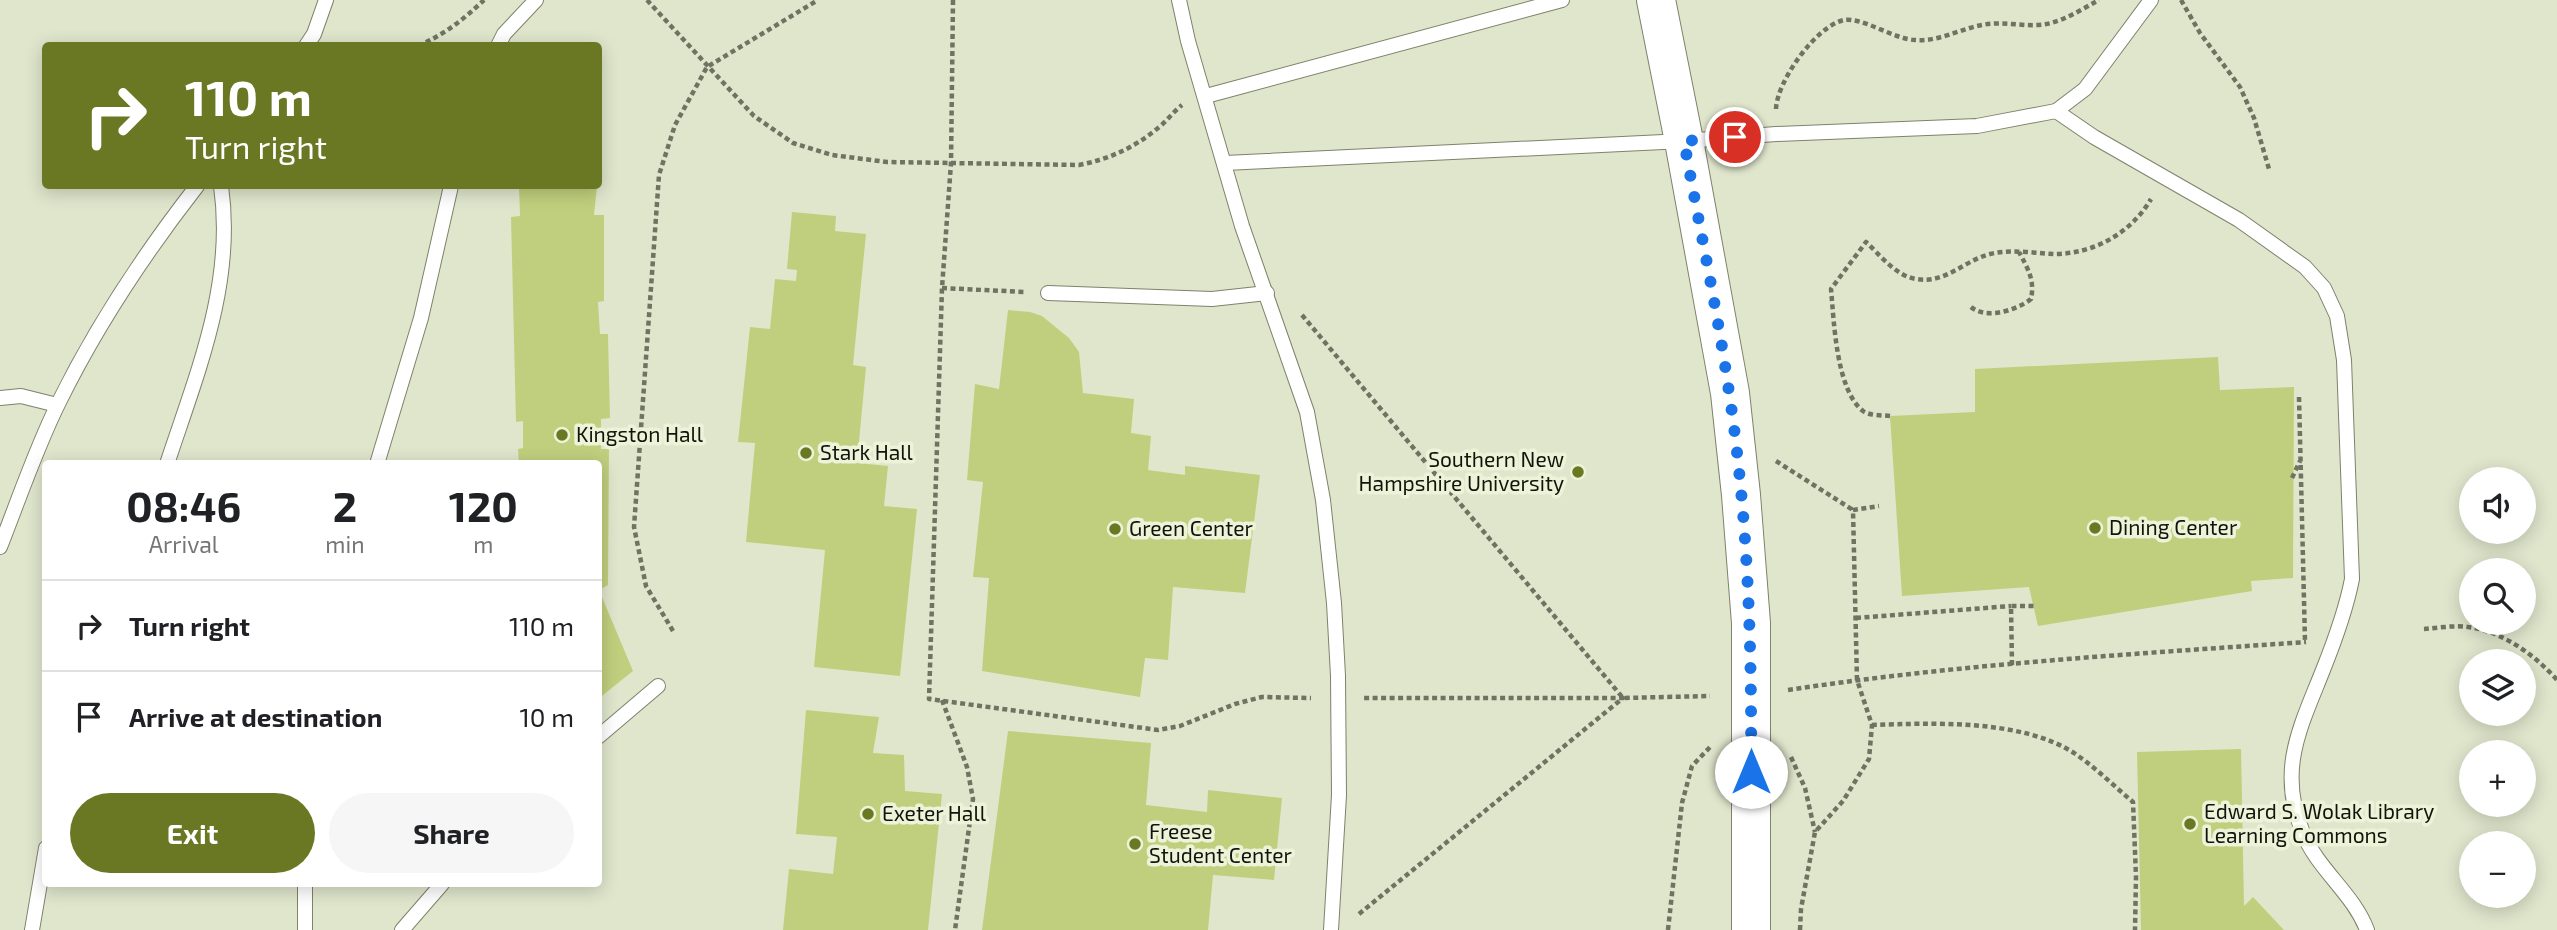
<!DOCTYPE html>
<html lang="en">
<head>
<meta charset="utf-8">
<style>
  body { margin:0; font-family:"Exo 2",sans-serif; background:#f6f6f6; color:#202124; height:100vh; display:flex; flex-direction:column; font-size:26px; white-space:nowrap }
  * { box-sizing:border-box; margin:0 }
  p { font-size:23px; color:#757577 }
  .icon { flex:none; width:38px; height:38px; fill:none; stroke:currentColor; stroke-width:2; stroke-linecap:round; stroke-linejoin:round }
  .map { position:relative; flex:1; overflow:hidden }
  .panel { position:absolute; left:42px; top:460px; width:560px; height:427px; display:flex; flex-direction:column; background:#fff; border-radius:7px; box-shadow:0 4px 18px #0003 }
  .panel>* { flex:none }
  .guide { position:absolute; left:42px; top:42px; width:560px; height:147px; border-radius:7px; box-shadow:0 4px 18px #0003; background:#6a7723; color:#fff; overflow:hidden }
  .fabs { position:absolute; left:2459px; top:467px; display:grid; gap:14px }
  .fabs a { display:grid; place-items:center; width:77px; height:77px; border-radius:50%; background:#fff; box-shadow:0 4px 18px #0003; font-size:35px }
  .pin { position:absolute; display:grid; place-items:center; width:60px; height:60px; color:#fff; margin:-30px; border:4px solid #fff; border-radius:50%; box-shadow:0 2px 7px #0007 }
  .me { position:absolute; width:77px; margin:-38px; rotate:0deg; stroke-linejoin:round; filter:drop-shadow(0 0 5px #0008) }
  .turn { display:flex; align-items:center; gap:24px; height:147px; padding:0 28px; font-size:32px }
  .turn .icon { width:91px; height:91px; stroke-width:2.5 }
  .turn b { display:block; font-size:49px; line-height:60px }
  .eta { display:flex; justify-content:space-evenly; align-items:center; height:119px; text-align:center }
  .eta b { font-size:42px; font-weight:700; line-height:49px }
  .action { display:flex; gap:14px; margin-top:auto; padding:14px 28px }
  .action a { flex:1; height:80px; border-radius:42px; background:#6a7723; color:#fff; font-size:28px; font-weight:700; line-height:80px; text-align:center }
  .action a+a { background:#f6f6f6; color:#202124 }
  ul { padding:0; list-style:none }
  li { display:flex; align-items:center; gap:21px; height:91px; padding:0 28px; border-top:2px solid #e0e0e0 }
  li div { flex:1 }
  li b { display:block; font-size:26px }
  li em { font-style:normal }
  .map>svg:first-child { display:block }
  .building { fill:#c0cf7d }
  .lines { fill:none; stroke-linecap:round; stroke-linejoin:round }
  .lane-casing { stroke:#7d826b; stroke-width:16 }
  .secondary-casing { stroke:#7d826b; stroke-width:40 }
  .path { stroke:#6f7362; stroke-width:4.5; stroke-dasharray:5 3.5; stroke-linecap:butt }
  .lane { stroke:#fff; stroke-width:14 }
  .secondary { stroke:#fff; stroke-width:38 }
  .route { stroke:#1a73e8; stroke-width:12; stroke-dasharray:0 21.6 }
  .poi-dot { fill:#6a7723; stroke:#edf3d9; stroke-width:2.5 }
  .labels { text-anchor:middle; stroke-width:7; stroke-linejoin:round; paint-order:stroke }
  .poi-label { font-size:21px; fill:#12140b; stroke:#edf3d9; text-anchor:start }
</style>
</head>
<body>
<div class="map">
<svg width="2557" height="930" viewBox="0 0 2557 930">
  <rect width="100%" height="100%" fill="#e0e6cc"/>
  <!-- building -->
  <g class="building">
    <path d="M519 186H597L594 215H604V301L598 302 600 334H608L610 418 601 419V449H609L608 585 599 590 633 671 598 699V464H519L518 449 523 448V421L516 422 511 217 520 216Z"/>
    <path d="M792 212 836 216 835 231 866 234 853 365 866 367 857 463 888 466 884 506 917 509 900 676 814 667 825 550 746 542 755 443 738 442 750 327 770 329 775 279 796 281 797 270 787 269Z"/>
    <path d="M1008 310 1030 312 1042 316 1069 338 1079 352 1083 393 1134 399 1131 433 1151 436 1148 470 1185 475V466L1260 475 1245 593 1173 587 1168 660 1145 658 1140 697 982 671 989 578 973 577 983 482 967 480 975 384 999 389Z"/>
    <path d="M2218 357 2220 390 2294 387 2293 578 2251 581 2252 591 2038 626 2029 587 1902 596 1890 416 1975 412V369Z"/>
    <path d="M806 710 879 717 873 753 904 755 905 791 942 794 928 930H783L789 869 833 874 837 837 796 834Z"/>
    <path d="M1008 731 1151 743 1146 805 1207 812 1208 790 1282 798 1274 880 1213 875 1208 930H982Z"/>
    <path d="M2241 749 2244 906 2253 897 2284 930H2141L2137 752Z"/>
  </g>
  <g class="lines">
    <defs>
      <g id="lane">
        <path d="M1179 0 1188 41 1242 226 1307 412 1323 500 1334 603 1338 676 1339 795 1331 930"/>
        <path d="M306 46 314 34 326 0"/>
        <path d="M498 46 504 34 536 0"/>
        <path d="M1206 96 1562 0"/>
        <path d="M2056 111 2085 89 2151 0"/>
        <path d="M1225 163 1684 141 1776 134 1977 126 2056 111 2094 137 2239 220 2305 267 2324 288 2337 316 2344 360 2352 579C2346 610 2335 640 2323 670 2300 728 2277 770 2303 833 2318 870 2353 893 2367 930"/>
        <path d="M1048 293 1212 299 1267 293"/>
        <path d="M0 398 21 396 57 405"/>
        <path d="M167 464C197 373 235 283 221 186"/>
        <path d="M377 464 421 318 451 186"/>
        <path d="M0 547C19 499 36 448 59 402 97 325 144 254 197 186"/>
        <path d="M598 737 658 686"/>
        <path d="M305 884V930"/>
        <path d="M32 930 46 848"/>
        <path d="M402 930 442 884"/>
      </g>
      <path id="secondary" d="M1656 0 1684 141 1730 393 1741 495 1751 623V930"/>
    </defs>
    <!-- lane casing -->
    <use href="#lane" class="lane-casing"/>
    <!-- secondary casing -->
    <use href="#secondary" class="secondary-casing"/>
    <!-- path -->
    <g class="path">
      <path d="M647 0 754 116 793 143 832 155 887 162 1079 165C1109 159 1134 148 1158 128 1167 121 1173 112 1182 105"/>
      <path d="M953 0 951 163 942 288 929 699 1158 730 1180 726 1235 704 1262 697 1311 698"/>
      <path d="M2181 0 2200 33 2240 87 2254 118 2269 169"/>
      <path d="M418 46C445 34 463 20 484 0"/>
      <path d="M1776 109C1777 81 1816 26 1844 20 1863 17 1893 39 1915 40 1938 42 1960 29 1982 25 2005 20 2029 29 2051 23 2067 19 2084 8 2099 0"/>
      <path d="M942 288 1025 292"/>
      <path d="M1971 307C1986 320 2017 310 2031 299 2035 280 2028 269 2019 252"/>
      <path d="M1302 315 1623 698 1710 696"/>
      <path d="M2299 397 2305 641"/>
      <path d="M1890 416C1882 415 1870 416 1863 411 1836 390 1834 321 1831 289L1866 242C1880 255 1896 276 1916 279 1946 284 1963 261 1990 254 2011 249 2033 253 2054 254 2094 254 2131 233 2151 199"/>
      <path d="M1776 461 1853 510"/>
      <path d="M2292 478 2300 461"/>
      <path d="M1856 618 2011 606"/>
      <path d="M2424 629C2438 628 2454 625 2468 627 2502 631 2535 655 2557 680"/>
      <path d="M673 631 646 586 634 527 659 175 675 125 707 67 818 0"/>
      <path d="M2012 665 2011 606H2034"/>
      <path d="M1788 690C1960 664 2133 654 2306 642"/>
      <path d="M942 700 967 767 973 799 955 930"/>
      <path d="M1872 725C1933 723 2021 719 2074 753 2095 767 2114 786 2133 802L2136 877 2135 930"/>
      <path d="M1791 757 1805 788 1815 832"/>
      <path d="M1359 914 1623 698H1361"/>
      <path d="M1668 930 1682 803 1692 766 1712 745"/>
      <path d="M1800 930 1801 909 1815 832 1843 801 1869 759 1872 725 1857 680 1853 510 1879 506"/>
    </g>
    <!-- lane -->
    <use href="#lane" class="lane"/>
    <!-- secondary -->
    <use href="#secondary" class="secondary"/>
  </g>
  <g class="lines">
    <!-- route -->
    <path class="route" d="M1735 137 1684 141C1699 225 1717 308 1729 392 1748 517 1752 645 1751 772"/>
  </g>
  <!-- markers -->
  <g class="poi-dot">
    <circle cx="562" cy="435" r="7"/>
    <circle cx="806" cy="453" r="7"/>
    <circle cx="1578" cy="472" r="7"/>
    <circle cx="2095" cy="528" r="7"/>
    <circle cx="1115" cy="529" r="7"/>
    <circle cx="868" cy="814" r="7"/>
    <circle cx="2190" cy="824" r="7"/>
    <circle cx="1135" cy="844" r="7"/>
  </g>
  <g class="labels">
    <!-- poi labels -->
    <g class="poi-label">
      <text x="576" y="442">Kingston Hall</text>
      <text x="820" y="460">Stark Hall</text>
      <text x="1564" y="467" text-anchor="end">Southern New<tspan x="1564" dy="24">Hampshire University</tspan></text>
      <text x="2109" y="535">Dining Center</text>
      <text x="1129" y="536">Green Center</text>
      <text x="2204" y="819">Edward S. Wolak Library<tspan x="2204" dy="24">Learning Commons</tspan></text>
      <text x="882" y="821">Exeter Hall</text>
      <text x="1149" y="839">Freese<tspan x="1149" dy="24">Student Center</tspan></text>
    </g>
  </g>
</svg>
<div class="fabs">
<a><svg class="icon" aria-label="sound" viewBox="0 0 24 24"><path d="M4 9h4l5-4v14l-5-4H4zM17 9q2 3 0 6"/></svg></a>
<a><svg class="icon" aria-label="search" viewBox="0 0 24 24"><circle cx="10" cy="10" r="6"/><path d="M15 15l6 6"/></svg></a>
<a><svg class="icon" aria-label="layers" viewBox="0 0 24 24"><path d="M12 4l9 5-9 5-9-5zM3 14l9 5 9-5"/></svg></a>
<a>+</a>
<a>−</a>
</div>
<div class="pin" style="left:1735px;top:137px;background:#d93025"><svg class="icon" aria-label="arrive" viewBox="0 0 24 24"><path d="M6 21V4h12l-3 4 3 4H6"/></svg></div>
<svg class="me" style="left:1751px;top:772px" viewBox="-20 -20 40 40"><circle r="19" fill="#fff"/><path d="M0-13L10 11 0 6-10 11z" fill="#1a73e8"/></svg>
<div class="guide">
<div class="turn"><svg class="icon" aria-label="right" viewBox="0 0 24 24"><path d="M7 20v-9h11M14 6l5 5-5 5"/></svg><div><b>110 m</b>Turn right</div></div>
</div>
<section class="panel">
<div class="eta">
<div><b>08:46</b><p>Arrival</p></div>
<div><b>2</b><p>min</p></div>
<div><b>120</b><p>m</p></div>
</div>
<ul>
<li><svg class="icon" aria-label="right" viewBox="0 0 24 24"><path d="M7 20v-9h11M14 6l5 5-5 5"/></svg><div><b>Turn right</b></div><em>110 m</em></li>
<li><svg class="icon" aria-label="arrive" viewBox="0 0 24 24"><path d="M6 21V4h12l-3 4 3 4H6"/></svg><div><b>Arrive at destination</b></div><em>10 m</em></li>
</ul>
<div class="action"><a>Exit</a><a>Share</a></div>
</section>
</div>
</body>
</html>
